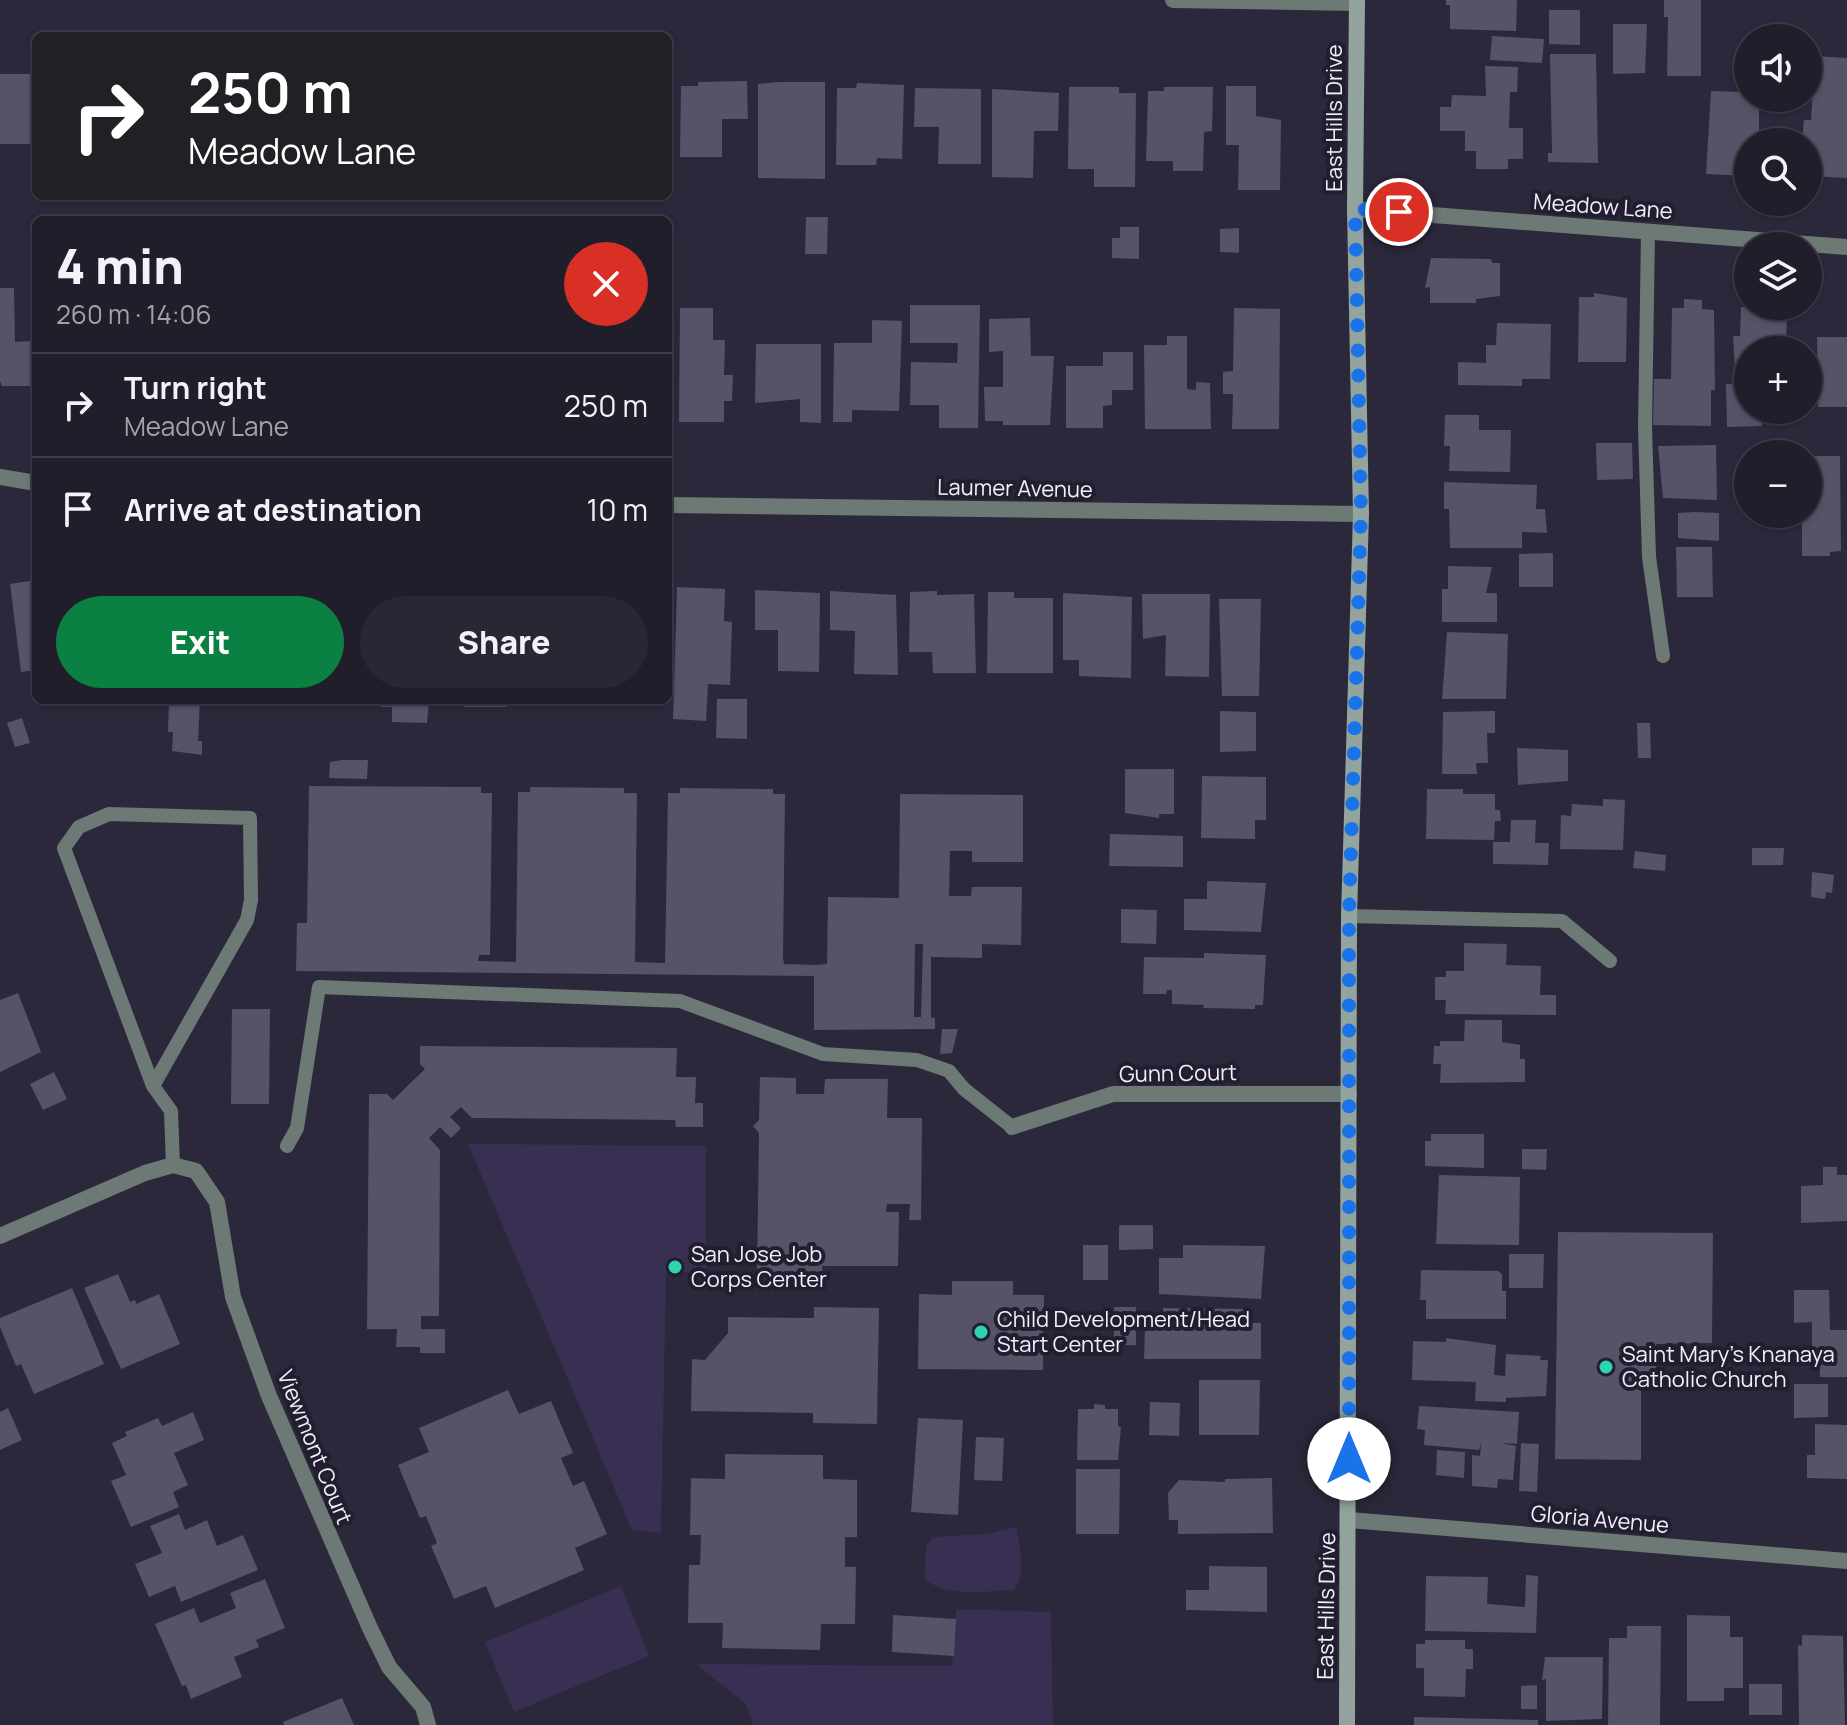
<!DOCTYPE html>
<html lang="en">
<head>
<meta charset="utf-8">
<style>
  body { margin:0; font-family:Manrope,sans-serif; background:#292734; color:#f1f3f6; height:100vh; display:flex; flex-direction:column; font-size:30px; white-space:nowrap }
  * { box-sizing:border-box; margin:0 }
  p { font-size:26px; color:#a2a2a9 }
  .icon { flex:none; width:44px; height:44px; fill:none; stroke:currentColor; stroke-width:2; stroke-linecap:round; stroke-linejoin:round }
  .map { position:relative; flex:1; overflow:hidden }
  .side { position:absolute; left:32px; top:216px; width:640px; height:488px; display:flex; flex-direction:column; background:#211e2c; border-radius:12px; box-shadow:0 2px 6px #0004,0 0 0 2px #3e3c48 }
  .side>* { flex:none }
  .banner { position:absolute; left:32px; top:32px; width:640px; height:168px; border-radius:12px; box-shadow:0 2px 6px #0004,0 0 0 2px #3e3c48; background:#202124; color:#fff; overflow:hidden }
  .fabs { position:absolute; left:1734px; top:24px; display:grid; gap:16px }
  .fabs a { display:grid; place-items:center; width:88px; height:88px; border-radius:50%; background:#211e2c; box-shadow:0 2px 6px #0004,0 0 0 2px #3e3c48; font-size:40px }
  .pin { position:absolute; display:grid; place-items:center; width:68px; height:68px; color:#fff; margin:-34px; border:4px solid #fff; border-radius:50%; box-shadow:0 2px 8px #0007 }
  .me { position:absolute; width:88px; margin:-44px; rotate:0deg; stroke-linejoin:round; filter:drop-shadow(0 0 6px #0008) }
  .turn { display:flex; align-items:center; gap:28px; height:168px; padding:0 24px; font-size:36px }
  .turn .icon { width:104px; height:104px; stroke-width:2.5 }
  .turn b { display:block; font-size:56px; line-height:68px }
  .round { display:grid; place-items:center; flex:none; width:84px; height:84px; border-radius:42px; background:#292734 }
  .head { display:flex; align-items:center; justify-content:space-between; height:136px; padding:0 24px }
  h1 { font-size:48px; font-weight:800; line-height:60px }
  .action { display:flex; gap:16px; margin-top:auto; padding:16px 24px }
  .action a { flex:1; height:92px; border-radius:48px; background:#0b8043; color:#fff; font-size:32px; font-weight:800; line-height:92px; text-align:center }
  .action a+a { background:#292734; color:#f1f3f6 }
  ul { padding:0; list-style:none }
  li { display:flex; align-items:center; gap:24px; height:104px; padding:0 24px; border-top:2px solid #3e3c48 }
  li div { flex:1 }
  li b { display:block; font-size:30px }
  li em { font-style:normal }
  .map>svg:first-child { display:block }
  .green { fill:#382f52 }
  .building { fill:#565267; fill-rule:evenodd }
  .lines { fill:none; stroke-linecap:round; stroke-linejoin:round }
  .lane { stroke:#6d7974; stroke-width:14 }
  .street { stroke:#6d7974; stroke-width:16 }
  .secondary { stroke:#92a49d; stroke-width:16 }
  .route { stroke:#1a73e8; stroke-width:14; stroke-dasharray:0 25.2 }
  .poi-dot { fill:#2ed4ab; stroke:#221e30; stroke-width:3 }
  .labels { text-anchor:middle; stroke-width:8; stroke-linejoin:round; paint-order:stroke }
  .street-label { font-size:22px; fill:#f1effb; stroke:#221e30 }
  .poi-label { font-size:22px; fill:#f1effb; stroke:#221e30; text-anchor:start }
</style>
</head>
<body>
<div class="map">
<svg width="1847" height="1725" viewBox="0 0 1847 1725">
  <rect width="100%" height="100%" fill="#2c283b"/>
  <!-- green -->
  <g class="green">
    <path d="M468 1144 706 1146V1271L666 1273 661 1533 632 1530Z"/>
    <path d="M1016 1527C1020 1550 1027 1570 1014 1590 988 1591 946 1598 925 1579L926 1546 933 1537 987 1534Z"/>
    <path d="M621 1586 649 1656 514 1712 485 1642Z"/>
    <path d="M956 1609 1051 1612 1053 1725H753L746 1704 696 1664 952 1666Z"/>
  </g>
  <!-- building -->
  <g class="building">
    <path d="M1446 0H1517L1516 31 1450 29V5H1446Z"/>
    <path d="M1664 0H1701V76H1667L1668 17H1664Z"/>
    <path d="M1549 10H1580V45L1549 44Z"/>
    <path d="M1613 24H1647L1645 73 1613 74Z"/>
    <path d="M1492 36 1544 39 1542 63 1490 60Z"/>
    <path d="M1550 54H1596L1598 163 1548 162V153H1552Z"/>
    <path d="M1815 56 1847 58V178L1808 176V142H1802L1804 120H1811Z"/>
    <path d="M1485 66 1518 67 1517 92H1510L1509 128H1523V159H1508V169H1476V151H1465V131H1440V107H1451L1452 95 1486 96Z"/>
    <rect x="0" y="74" width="36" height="70"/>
    <path d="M747 81 748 119H722V157H680L681 86H698V82Z"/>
    <path d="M779 82H825V179L758 178V84Z"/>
    <path d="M857 83 904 85 902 159 877 158 876 165H836L837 88H856Z"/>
    <path d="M1226 86H1256V116L1281 120 1280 190H1238L1239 145H1226Z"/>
    <path d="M1069 87H1119V93H1136L1135 187H1094V169H1068Z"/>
    <path d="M1164 87H1213L1212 131 1204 132 1203 171H1173V161H1146L1148 91H1164Z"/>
    <path d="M915 88 981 89V164H938L939 127H914Z"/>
    <path d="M992 89 1059 93 1058 131H1034L1033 178 992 177Z"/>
    <path d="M1711 91 1748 92V98H1759V142H1748V176L1706 174Z"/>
    <path d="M806 217H828L827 254H805Z"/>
    <path d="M1120 227H1139V259L1112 258V238H1120Z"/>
    <path d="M1239 228V253L1220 252V229Z"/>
    <path d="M1431 258 1491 259 1492 263H1500V296L1476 299V303H1430V287L1425 288Z"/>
    <path d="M0 288H14L15 342 30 341V352H36V386H2L0 381Z"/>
    <path d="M1594 293 1627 298 1626 362H1578L1579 297H1594Z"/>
    <path d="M1684 299 1702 300V309L1714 310 1715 390H1711V426L1653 425 1654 379H1671L1672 308H1684Z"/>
    <path d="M910 305H980L978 428H939V405H910L911 362 957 363 958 343H910Z"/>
    <path d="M1741 307 1787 308 1786 350H1748V368H1735L1733 336H1740Z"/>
    <path d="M680 308H713V340H725L724 375H733L732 401H724V422H679Z"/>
    <path d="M1234 308 1280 309 1279 429H1232L1233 394H1223V372L1233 371Z"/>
    <path d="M1030 318 1031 356H1054L1050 425H1003V421H985L984 387H1003V351L989 352V319Z"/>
    <path d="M872 320 902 321 899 411 852 410V422H833L834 343H872Z"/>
    <path d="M1497 323 1551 324 1550 379H1522V386L1458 385V362L1486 363V345H1496Z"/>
    <path d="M1167 336H1187V389L1196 390V382L1210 383 1211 429H1145L1144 345H1167Z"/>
    <path d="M1817 337H1847V407H1818Z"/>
    <path d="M756 344H821V423L800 422V399L755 403Z"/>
    <path d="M1103 352H1133V390H1112V405L1103 406V428H1066V366H1103Z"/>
    <path d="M1748 383V410H1761L1762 426 1727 427 1726 384Z"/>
    <path d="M1445 415H1479V430H1511L1510 472 1449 471 1450 446H1444Z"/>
    <path d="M1596 443H1632L1633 479 1597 480Z"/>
    <path d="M1716 445 1717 500 1663 498 1658 446Z"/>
    <path d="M1808 456H1840L1841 551 1830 552V556H1802V514H1808Z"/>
    <path d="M1444 482 1537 485 1536 509H1545L1547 533 1522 532V548H1450L1449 509H1444Z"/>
    <path d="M1695 512 1719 513V541L1678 538V513Z"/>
    <path d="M1676 547H1712L1713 597H1677Z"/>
    <path d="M1553 553V587H1519V554Z"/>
    <path d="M1448 566 1492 567 1486 593H1497V622H1442V589H1448Z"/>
    <path d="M36 580V670L21 672 10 584Z"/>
    <path d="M677 587 725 589 724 621 732 622 730 685 708 684 706 721 673 719Z"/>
    <path d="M755 590 820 593 819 672 778 671V630H755Z"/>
    <path d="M830 591 896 595 898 675 854 674 855 631 830 630Z"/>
    <path d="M937 591V595L974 594 976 673H933L932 652H909L910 592Z"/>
    <path d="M988 592H1014V598H1053V673H987Z"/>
    <path d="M1063 593 1132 597 1131 678 1079 676V660H1063Z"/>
    <path d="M1142 594H1210L1209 677 1165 676 1166 635 1143 639Z"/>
    <path d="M1219 599H1261L1259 696H1222Z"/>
    <path d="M1447 632 1508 634 1506 699H1442Z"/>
    <path d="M717 699H747V739L716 738Z"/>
    <rect x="116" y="700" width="45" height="6"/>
    <path d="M169 700H200L198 741H202V755L172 751 173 732H168Z"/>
    <path d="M381 700H429L427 723 392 722V707H381Z"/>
    <path d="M464 700H509L506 707H464Z"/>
    <path d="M1220 711 1256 712V751L1220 752Z"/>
    <path d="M1495 711V733H1487L1488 763H1476L1477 774H1442L1443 712Z"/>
    <path d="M22 718 30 743 15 747 7 723Z"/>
    <path d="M1637 723H1650L1651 758H1638Z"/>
    <path d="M1517 748 1568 750V781L1518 785Z"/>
    <path d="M342 760H368L367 779 329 778 330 762Z"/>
    <path d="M1125 769H1174V814H1159V818L1125 813Z"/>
    <path d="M1202 776 1266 777V820H1255V839L1201 838Z"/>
    <path d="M309 786 481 787V793H492L490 955H479L478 961 516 962 518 792H530V787L624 788V793H637L635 962 665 963 668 793H680V788L773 789V794H785L783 957 784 964 814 965 827 964 828 897 899 898 900 794 1023 795V862H972V851H950L949 896H971L972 887H1022L1021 945 982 944V958L931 957V1018H935V1029L814 1030V976L296 971 297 923H307ZM915 944H923L921 1017H914Z"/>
    <path d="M1427 789H1463V794H1495V810H1500L1501 821H1495L1494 840 1426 839Z"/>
    <path d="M1603 799 1625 800 1623 850 1560 849 1561 815 1571 816 1572 804 1603 806Z"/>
    <path d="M1511 820H1536L1535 843H1549L1548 865 1493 864V842H1510Z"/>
    <path d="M1110 834 1183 836V867L1109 866Z"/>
    <path d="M1752 848H1784L1783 865H1752Z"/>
    <path d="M1635 851 1666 855 1665 871 1633 868Z"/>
    <path d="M1812 872 1834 875 1832 893 1826 892 1825 899 1811 897Z"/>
    <path d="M1207 881 1266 883 1261 932 1184 930V899H1207Z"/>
    <path d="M1121 909 1157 910 1156 944 1121 943Z"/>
    <path d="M1464 943 1507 944 1506 965 1541 966 1540 995H1556V1015L1445 1014 1446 1000H1435V977H1446V971H1464Z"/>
    <path d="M1204 953 1266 955 1263 1005H1255V1009L1203 1008 1204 1005 1172 1004V990H1167L1166 994H1143L1144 957 1204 958Z"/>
    <path d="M18 993 41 1052 0 1072V1000Z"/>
    <path d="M232 1009H270L269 1104H231Z"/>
    <path d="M1465 1020H1502V1042L1520 1045V1059H1525V1082L1440 1083 1441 1064H1433L1434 1046H1440V1041H1464Z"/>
    <path d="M942 1029H958L952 1053 940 1054Z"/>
    <path d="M420 1046 677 1048 676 1077H696L695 1103H703V1127H676L675 1120 472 1118 461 1107 450 1117 461 1128 451 1138 440 1127 429 1138 440 1150 439 1316H421V1329H445V1353H420V1347H396L397 1329H367L369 1094H387L393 1100 425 1069 420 1064Z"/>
    <path d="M54 1072 67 1099 43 1110 30 1084Z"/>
    <path d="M760 1077 796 1078V1094H824L825 1079H888L887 1118H922L921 1220H909L910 1204H887L886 1212H899L898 1266H822L823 1276 757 1275 759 1133 753 1126 759 1120Z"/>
    <path d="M1431 1134H1484V1168L1425 1166V1141H1431Z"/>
    <path d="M1522 1149H1547L1546 1170 1522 1169Z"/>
    <path d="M1823 1167H1837V1175H1847V1221L1801 1223V1186L1823 1185Z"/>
    <path d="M1439 1175 1520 1177 1519 1245 1436 1244Z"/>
    <path d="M1119 1225H1153V1249L1119 1250Z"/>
    <path d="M1558 1232 1713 1233 1712 1343 1656 1344V1390L1641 1389V1460L1555 1459Z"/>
    <rect x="1083" y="1245" width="25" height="35"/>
    <path d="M1183 1245 1265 1246 1261 1299 1159 1294V1258H1183Z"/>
    <path d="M1509 1254H1544L1543 1288H1509Z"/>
    <path d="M1421 1270 1498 1271 1502 1274V1291H1506V1319H1426V1300H1420Z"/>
    <path d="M118 1274 130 1302 135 1300 136 1304 159 1294 180 1344 121 1369 84 1288Z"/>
    <path d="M952 1281H1013V1295H1044L1043 1370 918 1369 919 1294 952 1295Z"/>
    <path d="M72 1288 104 1364 34 1394 21 1364 16 1366 0 1327V1318Z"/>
    <path d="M1794 1290H1829L1830 1330H1847V1377H1820L1819 1352H1812V1322L1794 1323Z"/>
    <path d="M814 1307 879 1308 877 1424 813 1423V1413L691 1411 692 1359 705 1360 728 1333V1317L814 1318Z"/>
    <rect x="1114" y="1307" width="22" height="38"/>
    <path d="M1163 1308 1252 1309V1323H1261V1359H1144L1145 1325 1163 1326Z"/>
    <path d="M1446 1338 1496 1345 1494 1375 1505 1376 1506 1354 1541 1356 1540 1360H1548L1546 1396 1506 1398V1402L1475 1401 1476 1382 1412 1380 1413 1341 1446 1342Z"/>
    <path d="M1199 1380H1260L1259 1435H1199Z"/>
    <path d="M1794 1384H1828V1417L1794 1418Z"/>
    <path d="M508 1390 519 1414 551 1401 573 1453 561 1458 573 1486 584 1481 607 1534 575 1548 584 1570 495 1608 486 1586 454 1599 431 1546 437 1543 426 1516 420 1518 398 1465 429 1452 419 1428Z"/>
    <path d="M1150 1402 1180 1403 1179 1436 1149 1435Z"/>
    <path d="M1094 1404 1105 1405V1409H1118V1426L1121 1427 1118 1460H1077L1078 1409H1094Z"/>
    <path d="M1419 1406 1519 1412 1517 1444 1501 1443 1516 1446 1513 1480 1498 1479 1497 1488 1472 1486V1455L1480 1456 1481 1443 1479 1450 1424 1445 1425 1430 1417 1429Z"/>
    <path d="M8 1408 22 1440 0 1450V1412Z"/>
    <path d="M193 1412 204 1440 174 1453 188 1485 173 1492 179 1507 131 1527 111 1481 126 1475 112 1443 127 1436 125 1432 158 1418 162 1426Z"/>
    <path d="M918 1418 963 1420 958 1515 911 1512Z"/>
    <path d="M1815 1424 1847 1425V1479L1807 1478V1455H1815Z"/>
    <path d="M976 1437 1004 1438 1002 1481 974 1480Z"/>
    <path d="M1521 1443 1539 1444 1537 1492 1519 1491Z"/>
    <path d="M1437 1450 1465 1452 1464 1478 1436 1475Z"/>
    <path d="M725 1454 823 1455V1479L857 1480V1537H845V1567H856L855 1624H821L820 1650 722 1648 723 1623H688L689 1565H700L701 1535H690L691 1478 725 1479Z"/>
    <path d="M1076 1469H1120L1119 1534H1076Z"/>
    <path d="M1272 1478 1273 1533 1178 1534V1520H1169L1168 1493 1179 1480 1225 1482V1479Z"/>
    <path d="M179 1514 185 1530 207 1520 217 1546 243 1535 258 1570 181 1602 175 1586 149 1597 135 1564 162 1553 150 1526Z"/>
    <path d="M1209 1566 1267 1567V1612L1186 1610V1590H1209Z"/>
    <path d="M1526 1575 1538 1576 1536 1633 1425 1631 1426 1576 1488 1577 1487 1604 1525 1607Z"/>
    <path d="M265 1579 285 1628 256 1640 259 1647 234 1657 242 1677 191 1699 186 1685 182 1686 155 1624 194 1608 200 1623 236 1608 230 1593Z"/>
    <path d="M893 1615 956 1619 954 1656 892 1652Z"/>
    <path d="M1687 1615 1730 1616V1637H1743V1688H1724V1701H1687Z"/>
    <path d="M1627 1626H1661L1660 1725H1608L1609 1638H1627Z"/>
    <path d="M1802 1635 1843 1636 1845 1725H1799L1798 1645 1802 1646Z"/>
    <path d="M1425 1640H1465V1649H1473V1669H1466L1465 1697 1424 1696V1668H1416V1644H1425Z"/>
    <path d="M1545 1657H1603L1602 1719 1546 1721V1679L1542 1680Z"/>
    <rect x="1749" y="1684" width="33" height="31"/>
    <path d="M1537 1685V1709H1521V1686Z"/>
    <path d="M342 1698 354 1725H284L283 1722Z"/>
    <path d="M1414 1717 1538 1720V1725H1414Z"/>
  </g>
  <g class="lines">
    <!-- lane -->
    <g class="lane">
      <path d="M1648 232 1645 428 1649 557 1663 656"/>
      <path d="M1349 916 1562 921 1610 961"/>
      <path d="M153 1086 247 920 251 900 250 818 109 814 79 827 64 848 153 1086 171 1111 173 1165"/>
      <path d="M287 1146 297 1128 319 987 680 1001 823 1054 917 1060 949 1071 964 1089 1012 1127"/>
    </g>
    <!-- street -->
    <g class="street">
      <path d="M1173 0 1356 3"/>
      <path d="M1355 209 1847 247"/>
      <path d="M0 477 36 483"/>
      <path d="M668 505 1361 514"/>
      <path d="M1012 1127 1113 1094H1349"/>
      <path d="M0 1236 145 1173 173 1165 196 1171 217 1202 233 1297 269 1396 369 1626 389 1667 423 1707 428 1725"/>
      <path d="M1349 1520 1847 1561"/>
    </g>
    <!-- secondary -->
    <path class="secondary" d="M1347 1725 1349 916 1361 514 1355 209 1357 0"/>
  </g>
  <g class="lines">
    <!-- route -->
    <path class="route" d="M1349 1459V916L1361 514 1355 209 1399 212"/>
  </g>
  <!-- markers -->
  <g class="poi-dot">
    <circle cx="675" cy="1267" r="8"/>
    <circle cx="981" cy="1332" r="8"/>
    <circle cx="1606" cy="1367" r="8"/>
  </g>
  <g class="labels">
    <!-- street labels -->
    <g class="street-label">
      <text transform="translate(1334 118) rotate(-90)" y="8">East Hills Drive</text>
      <text transform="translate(1603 206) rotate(4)" y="8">Meadow Lane</text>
      <text transform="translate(1015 488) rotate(1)" y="8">Laumer Avenue</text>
      <text transform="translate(1178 1073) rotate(-1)" y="8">Gunn Court</text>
      <text transform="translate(315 1447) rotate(68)" y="8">Viewmont Court</text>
      <text transform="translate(1600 1519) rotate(5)" y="8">Gloria Avenue</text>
      <text transform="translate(1326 1606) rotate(-89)" y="8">East Hills Drive</text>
    </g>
    <!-- poi labels -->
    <g class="poi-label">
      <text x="691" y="1262">San Jose Job<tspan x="691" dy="25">Corps Center</tspan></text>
      <text x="997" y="1327">Child Development/Head<tspan x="997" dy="25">Start Center</tspan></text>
      <text x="1622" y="1362">Saint Mary’s Knanaya<tspan x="1622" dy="25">Catholic Church</tspan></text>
    </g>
  </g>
</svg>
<div class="fabs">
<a><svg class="icon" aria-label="sound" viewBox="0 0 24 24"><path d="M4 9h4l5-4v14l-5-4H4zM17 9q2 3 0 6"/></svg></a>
<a><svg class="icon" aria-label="search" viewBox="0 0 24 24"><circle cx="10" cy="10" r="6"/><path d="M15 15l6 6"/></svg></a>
<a><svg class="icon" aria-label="layers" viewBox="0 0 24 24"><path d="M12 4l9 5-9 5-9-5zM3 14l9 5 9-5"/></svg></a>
<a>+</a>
<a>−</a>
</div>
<div class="pin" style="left:1399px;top:212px;background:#d93025"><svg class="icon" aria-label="arrive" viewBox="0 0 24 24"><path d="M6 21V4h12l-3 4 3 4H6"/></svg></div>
<svg class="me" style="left:1349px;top:1459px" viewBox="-20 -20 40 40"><circle r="19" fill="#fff"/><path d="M0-13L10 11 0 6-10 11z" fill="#1a73e8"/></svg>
<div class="banner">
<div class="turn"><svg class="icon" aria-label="right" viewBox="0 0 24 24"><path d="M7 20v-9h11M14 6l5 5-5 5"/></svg><div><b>250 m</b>Meadow Lane</div></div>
</div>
<section class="side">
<div class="head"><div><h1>4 min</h1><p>260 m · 14:06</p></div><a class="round" style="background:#d93025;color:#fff"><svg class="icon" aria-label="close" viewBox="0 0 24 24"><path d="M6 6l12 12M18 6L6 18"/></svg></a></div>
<ul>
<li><svg class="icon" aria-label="right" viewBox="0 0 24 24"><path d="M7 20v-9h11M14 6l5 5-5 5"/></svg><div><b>Turn right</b><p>Meadow Lane</p></div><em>250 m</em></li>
<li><svg class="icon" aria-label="arrive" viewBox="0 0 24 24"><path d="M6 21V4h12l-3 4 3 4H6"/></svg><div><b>Arrive at destination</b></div><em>10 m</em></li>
</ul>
<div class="action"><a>Exit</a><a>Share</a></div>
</section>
</div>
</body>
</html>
